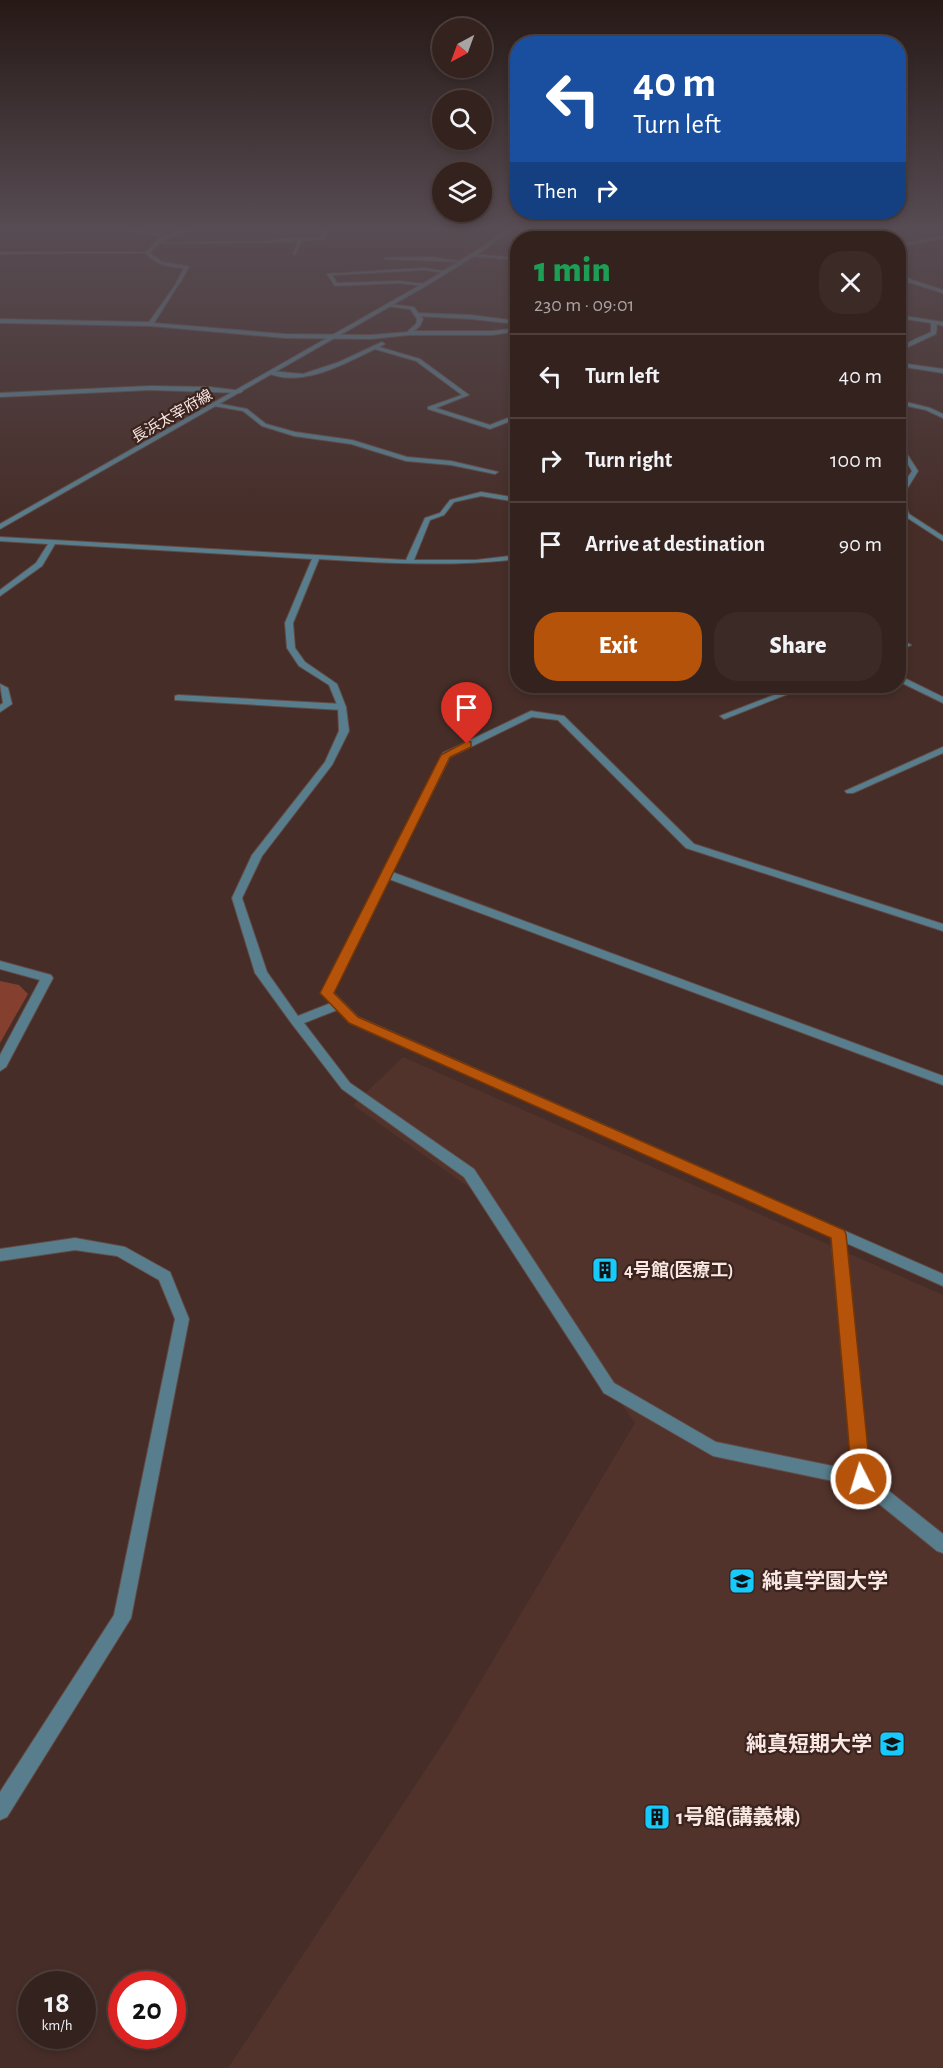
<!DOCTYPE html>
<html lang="en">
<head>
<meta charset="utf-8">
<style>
  body { margin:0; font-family:"Alegreya Sans","Noto Sans JP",sans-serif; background:#3c2a27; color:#f1f3f6; height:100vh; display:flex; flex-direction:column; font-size:22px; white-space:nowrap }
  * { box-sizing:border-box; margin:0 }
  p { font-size:20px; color:#a9a4a4 }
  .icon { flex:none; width:33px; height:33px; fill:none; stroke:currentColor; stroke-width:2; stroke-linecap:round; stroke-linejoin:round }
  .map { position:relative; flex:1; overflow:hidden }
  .side { position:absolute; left:510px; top:231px; width:396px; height:462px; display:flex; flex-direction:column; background:#34221e; border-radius:24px; box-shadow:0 3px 9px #0003,0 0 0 2px #4e3f3c }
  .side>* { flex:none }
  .top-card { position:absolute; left:510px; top:36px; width:396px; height:183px; border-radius:24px; box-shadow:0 3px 9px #0003,0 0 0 2px #4e3f3c; background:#1a4fa0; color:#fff; overflow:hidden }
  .needle { width:39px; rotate:221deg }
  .controls { position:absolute; left:432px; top:18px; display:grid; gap:12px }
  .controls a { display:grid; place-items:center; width:60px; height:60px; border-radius:50%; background:#34221e; box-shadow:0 3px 9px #0003,0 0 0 2px #4e3f3c; font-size:30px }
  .speed { position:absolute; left:18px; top:1971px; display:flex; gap:12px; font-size:30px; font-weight:700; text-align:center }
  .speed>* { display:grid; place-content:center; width:78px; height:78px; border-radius:50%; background:#34221e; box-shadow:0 3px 9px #0003,0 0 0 2px #4e3f3c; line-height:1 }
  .speed small { font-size:15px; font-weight:400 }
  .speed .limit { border:9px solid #d22; background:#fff; color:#111 }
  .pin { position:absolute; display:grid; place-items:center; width:51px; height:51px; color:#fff; margin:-62px -26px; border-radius:50% 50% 50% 0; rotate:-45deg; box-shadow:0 0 6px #0007 }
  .pin .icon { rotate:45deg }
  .me { position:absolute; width:66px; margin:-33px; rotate:355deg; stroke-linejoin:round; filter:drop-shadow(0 0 4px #0008) }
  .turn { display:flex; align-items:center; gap:21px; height:126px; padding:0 24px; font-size:27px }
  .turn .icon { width:78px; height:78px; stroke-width:2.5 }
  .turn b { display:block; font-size:42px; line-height:51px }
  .then { display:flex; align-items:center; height:57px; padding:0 24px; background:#0003; gap:12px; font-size:22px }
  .round { display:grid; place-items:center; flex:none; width:63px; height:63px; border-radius:24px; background:#3c2a27 }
  .head { display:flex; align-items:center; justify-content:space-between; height:102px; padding:0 24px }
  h1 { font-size:36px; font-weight:800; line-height:45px; color:#1e9e55 }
  .cta { display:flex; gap:12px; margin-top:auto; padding:12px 24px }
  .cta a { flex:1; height:69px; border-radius:24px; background:#b45309; color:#fff; font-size:24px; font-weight:800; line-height:69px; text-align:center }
  .cta a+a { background:#3c2a27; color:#f1f3f6 }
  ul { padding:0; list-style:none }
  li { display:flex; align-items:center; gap:18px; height:84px; padding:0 24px; border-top:2px solid #4e3f3c }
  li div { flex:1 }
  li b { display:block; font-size:22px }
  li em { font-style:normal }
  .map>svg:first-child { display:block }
  .built { fill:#52332b }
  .green { fill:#843f2f }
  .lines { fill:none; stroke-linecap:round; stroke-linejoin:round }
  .service-casing { stroke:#624b46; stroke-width:2 }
  .minor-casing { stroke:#624b46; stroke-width:2 }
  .tertiary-casing { stroke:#624b46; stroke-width:2 }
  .service { fill:#587e8d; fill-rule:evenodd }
  .minor { fill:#587e8d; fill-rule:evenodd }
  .tertiary { fill:#587e8d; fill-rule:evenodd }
  .route { fill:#b45309; stroke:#753606; stroke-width:1.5 }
  .labels { text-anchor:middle; stroke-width:4.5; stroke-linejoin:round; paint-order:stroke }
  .far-street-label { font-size:15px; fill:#f8e7e3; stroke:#3b231e }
  .poi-label { font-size:18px; font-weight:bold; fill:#f8e7e3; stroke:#3b231e; text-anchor:start }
  .near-poi-label { font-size:21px; font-weight:bold; fill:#f8e7e3; stroke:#3b231e; text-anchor:start }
</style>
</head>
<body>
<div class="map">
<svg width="943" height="2068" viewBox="0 0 943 2068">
  <rect width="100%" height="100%" fill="#462d28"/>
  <!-- built -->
  <path class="built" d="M403 1057 943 1295V2068H228L446 1739 635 1423 470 1188 353 1105Z"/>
  <!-- green -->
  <path class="green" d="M0 981 19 985 28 994 0 1043Z"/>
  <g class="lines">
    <defs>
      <g id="service">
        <path d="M130 230 169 235 167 236Z"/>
        <path d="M323 230H327L325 239 302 241 295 255 293 254 298 241 265 243H151L265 241 301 237H321Z"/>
        <path d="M0 252H148L150 253 0 254Z"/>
        <path d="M185 266 189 267 180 283H176Z"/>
        <path d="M417 313 471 315 518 321V324L471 319 415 316Z"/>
        <path d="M178 695 342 704 346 707 342 710 175 700V696Z"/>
        <path d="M838 1229 843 1231 845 1235 869 1475 943 1534V1553L937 1551 857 1486 713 1456 604 1393 601 1388 604 1383 609 1381 614 1383 716 1442 852 1470 831 1235 833 1231Z"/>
      </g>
      <g id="minor">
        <path d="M185 230H190L161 241 150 253 162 262 187 266 189 268C173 268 156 266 146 253L158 239Z"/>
        <path d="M753 230H758L730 238H725Z"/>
        <path d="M943 236V238L898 247V245Z"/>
        <path d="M473 254 518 258V260L471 256Z"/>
        <path d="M432 257 464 262 384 259 386 258Z"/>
        <path d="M424 268 448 272 446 273 424 270 332 275 337 283 399 281 426 284 424 286 399 283 335 286 327 274Z"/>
        <path d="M898 271 912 280 943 290V293L908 282 898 275Z"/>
        <path d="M178 281 180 282 154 323 285 334 371 335 407 332 416 324 417 319 410 309 386 306 388 304 414 307 423 319 420 326 414 331H492L518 328V331L492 335H409L371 339 285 338 151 326 0 323V319L149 322Z"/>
        <path d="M898 315 943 322V326L937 324 936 334 908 347 900 363 943 369V373L898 366C898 342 913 341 931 332V323L898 318Z"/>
        <path d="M382 342 385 344 379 347 420 359 469 395 436 408 490 425 518 414V418L490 429 428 409V407L462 395 416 361 375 349C344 364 302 388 268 373L271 371 303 374 339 362Z"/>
        <path d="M150 386 210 387 243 391 240 393 150 390 0 397V393Z"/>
        <path d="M898 400 930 408 943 414V418L926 410 898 404Z"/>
        <path d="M216 403 247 409 266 424 295 432 352 440 407 457 451 461 498 472 495 474 451 465 406 461 351 444 294 436 262 426 243 411 214 406Z"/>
        <path d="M898 440 918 471 902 497 909 514 943 536V541L903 515 898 505V492L912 471 898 448Z"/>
        <path d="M481 492 518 498V502L481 496 454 502 444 515 430 520 414 560H476L518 555V559C451 567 385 563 319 559L293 623 295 648 305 662 337 684 346 707 349 731 332 765 262 856 242 898 267 972 298 1016 331 1003 321 993 443 753 531 711 564 716 694 844 943 924V931L686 848 558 720 532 717 450 757 392 872 943 1076V1085L389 879 333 992 358 1017 943 1274V1286L350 1023 337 1010 304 1023 350 1083 474 1169 614 1383 617 1388 614 1393 609 1395 604 1393 464 1177 342 1089 292 1024 255 973 232 898 252 855 325 762 339 731 338 707 329 685 299 666 287 648 285 623 312 559 55 544 42 566 0 596V590L36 563 48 544 0 541V537L406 560 425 518 440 513 450 500Z"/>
        <path d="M907 643 911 645 898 651V646Z"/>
        <path d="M898 675 943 697V703L898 681Z"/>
        <path d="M0 684 8 688 12 704 0 712V705L3 703Z"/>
        <path d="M797 686H808L727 718 724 719 720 716Z"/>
        <path d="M943 747V753L853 793H847L845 791Z"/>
        <path d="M0 961 51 975 53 978 6 1067 0 1071V1055L40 980 0 969Z"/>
        <path d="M75 1238 125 1247 170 1272 189 1319 131 1618 7 1817 0 1820V1792L114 1615 175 1319 159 1280 117 1256 75 1250 0 1261V1249Z"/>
      </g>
      <path id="tertiary" d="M506 230H510L486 249 426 286 0 529V524L422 284 482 247Z"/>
    </defs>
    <!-- service casing -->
    <use href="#service" class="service-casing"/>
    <!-- minor casing -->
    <use href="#minor" class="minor-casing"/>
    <!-- tertiary casing -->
    <use href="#tertiary" class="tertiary-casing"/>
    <!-- service -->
    <use href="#service" class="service"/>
    <!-- minor -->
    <use href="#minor" class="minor"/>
    <!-- tertiary -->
    <use href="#tertiary" class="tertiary"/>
  </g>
  <!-- sky -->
  <linearGradient id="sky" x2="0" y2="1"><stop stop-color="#261916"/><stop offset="0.44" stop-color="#574c53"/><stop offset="1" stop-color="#574c53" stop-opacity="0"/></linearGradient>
  <rect width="943" height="519" fill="url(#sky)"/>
  <!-- route -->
  <path class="route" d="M467 741 471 742V747L450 757 334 993 358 1017 844 1230 846 1234 871 1479 868 1485 861 1488 855 1485 852 1479 831 1238 349 1023 320 993 441 755Z"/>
  <!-- icons -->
  <defs>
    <symbol id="building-square" viewBox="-11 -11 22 22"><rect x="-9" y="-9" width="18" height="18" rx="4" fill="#16cafb" stroke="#3b231e"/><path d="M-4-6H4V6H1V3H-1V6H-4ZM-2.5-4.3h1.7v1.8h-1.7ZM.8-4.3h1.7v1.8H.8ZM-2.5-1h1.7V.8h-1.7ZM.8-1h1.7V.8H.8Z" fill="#111"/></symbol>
    <symbol id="university-square" viewBox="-11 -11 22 22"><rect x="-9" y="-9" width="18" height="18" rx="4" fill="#16cafb" stroke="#3b231e"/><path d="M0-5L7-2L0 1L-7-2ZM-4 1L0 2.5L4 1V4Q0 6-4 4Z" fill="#111"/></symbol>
  </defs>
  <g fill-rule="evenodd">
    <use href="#building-square" x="590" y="1255" width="30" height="30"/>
    <use href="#university-square" x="727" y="1566" width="30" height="30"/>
    <use href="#university-square" x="877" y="1729" width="30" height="30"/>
    <use href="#building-square" x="642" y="1802" width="30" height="30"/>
  </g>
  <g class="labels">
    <!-- far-street labels -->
    <g class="far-street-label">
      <text transform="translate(172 416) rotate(-30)" y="5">長浜太宰府線</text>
    </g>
    <!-- poi labels -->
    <g class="poi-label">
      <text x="624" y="1276">4号館(医療工)</text>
    </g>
    <!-- near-poi labels -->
    <g class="near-poi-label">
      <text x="762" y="1588">純真学園大学</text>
      <text x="872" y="1751" text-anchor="end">純真短期大学</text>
      <text x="676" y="1824">1号館(講義棟)</text>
    </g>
  </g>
</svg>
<div class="controls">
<a><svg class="needle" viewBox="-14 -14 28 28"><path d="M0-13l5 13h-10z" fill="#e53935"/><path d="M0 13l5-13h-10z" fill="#a9a4a4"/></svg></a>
<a><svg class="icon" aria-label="search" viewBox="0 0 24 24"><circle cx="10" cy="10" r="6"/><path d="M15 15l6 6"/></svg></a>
<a><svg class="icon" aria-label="layers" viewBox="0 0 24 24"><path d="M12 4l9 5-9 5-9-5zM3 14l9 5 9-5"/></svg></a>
</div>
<div class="speed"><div>18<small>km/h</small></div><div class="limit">20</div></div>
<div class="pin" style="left:467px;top:744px;background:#d93025"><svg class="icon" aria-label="arrive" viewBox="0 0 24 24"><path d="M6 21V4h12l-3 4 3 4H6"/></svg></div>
<svg class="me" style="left:861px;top:1479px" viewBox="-20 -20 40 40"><circle r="17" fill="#b45309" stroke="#fff" stroke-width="3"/><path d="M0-11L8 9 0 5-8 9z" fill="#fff"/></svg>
<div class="top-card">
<div class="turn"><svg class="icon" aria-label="left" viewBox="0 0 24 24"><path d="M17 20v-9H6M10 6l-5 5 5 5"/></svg><div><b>40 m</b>Turn left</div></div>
<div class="then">Then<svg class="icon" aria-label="right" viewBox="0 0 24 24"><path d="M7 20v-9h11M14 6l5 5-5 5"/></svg></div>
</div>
<section class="side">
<div class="head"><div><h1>1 min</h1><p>230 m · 09:01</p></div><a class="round"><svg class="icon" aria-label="close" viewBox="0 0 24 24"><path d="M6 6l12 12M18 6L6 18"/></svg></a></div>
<ul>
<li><svg class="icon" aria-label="left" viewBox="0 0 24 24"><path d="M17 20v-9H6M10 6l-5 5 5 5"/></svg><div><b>Turn left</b></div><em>40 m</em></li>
<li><svg class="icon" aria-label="right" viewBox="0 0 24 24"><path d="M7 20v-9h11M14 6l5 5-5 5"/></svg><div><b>Turn right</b></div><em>100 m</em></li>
<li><svg class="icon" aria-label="arrive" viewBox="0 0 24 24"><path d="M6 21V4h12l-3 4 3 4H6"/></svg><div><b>Arrive at destination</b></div><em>90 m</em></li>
</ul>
<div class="cta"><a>Exit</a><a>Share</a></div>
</section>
</div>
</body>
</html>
